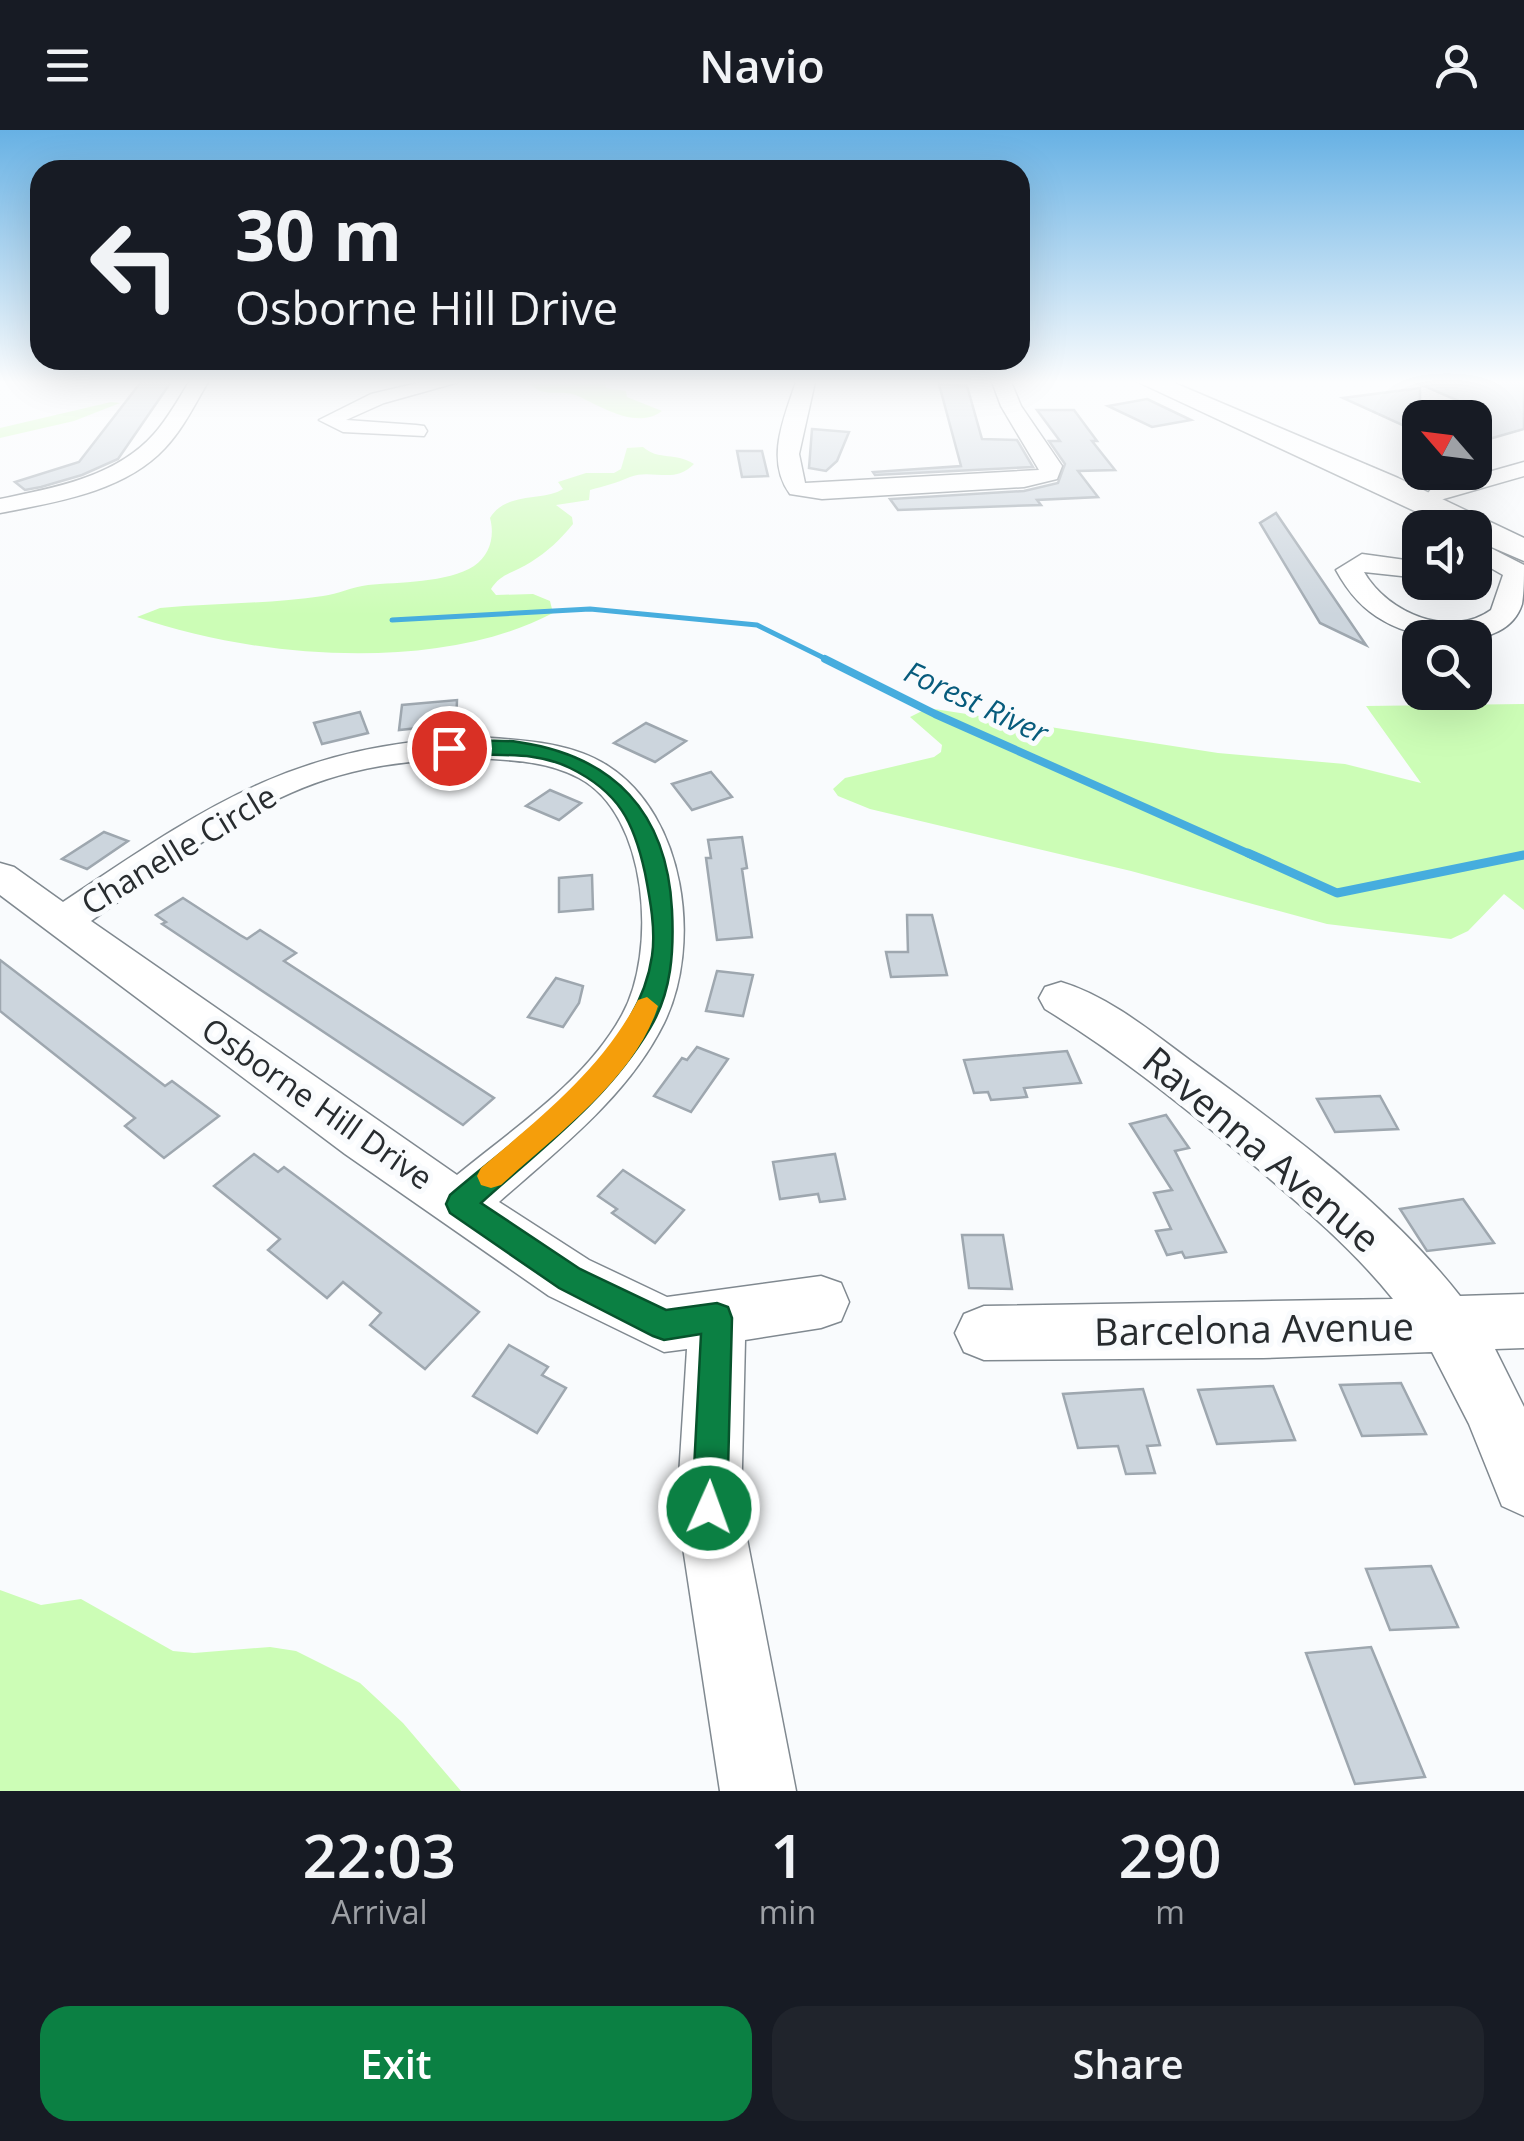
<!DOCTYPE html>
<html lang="en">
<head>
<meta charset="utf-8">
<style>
  body { margin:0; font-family:"Open Sans",sans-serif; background:#20242c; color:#f1f3f6; height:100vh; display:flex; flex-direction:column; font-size:38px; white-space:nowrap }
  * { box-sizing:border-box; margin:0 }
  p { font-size:32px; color:#9ea1a6 }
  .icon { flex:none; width:55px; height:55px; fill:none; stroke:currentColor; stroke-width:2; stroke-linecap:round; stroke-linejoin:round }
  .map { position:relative; height:1661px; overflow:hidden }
  .details { display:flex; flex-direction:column; background:#171b24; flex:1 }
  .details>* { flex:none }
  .guide { position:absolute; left:30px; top:30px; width:1000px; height:210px; border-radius:30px; box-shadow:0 10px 40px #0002; background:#171b24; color:#f1f3f6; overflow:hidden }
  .needle { width:65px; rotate:298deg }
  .tools { position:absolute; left:1402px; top:270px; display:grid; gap:20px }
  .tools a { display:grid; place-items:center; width:90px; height:90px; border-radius:20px; background:#171b24; box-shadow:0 10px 40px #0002; font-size:50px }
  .pin { position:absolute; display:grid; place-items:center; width:85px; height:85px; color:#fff; margin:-42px; border:5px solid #fff; border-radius:50%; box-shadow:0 2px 10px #0007 }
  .me { position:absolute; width:110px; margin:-55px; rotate:2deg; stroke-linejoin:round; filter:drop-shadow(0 0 8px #0008) }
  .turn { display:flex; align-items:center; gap:35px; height:210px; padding:0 40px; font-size:45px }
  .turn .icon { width:130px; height:130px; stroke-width:2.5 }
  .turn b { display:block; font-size:70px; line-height:85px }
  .eta { display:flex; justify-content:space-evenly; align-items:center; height:170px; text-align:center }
  .eta b { font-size:60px; font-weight:600; line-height:70px }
  .action { display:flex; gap:20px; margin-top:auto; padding:20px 40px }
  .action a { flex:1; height:115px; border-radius:30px; background:#0b8043; color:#fff; font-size:40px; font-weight:600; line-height:115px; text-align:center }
  .action a+a { background:#20242c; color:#f1f3f6 }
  header { display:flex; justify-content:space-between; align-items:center; height:130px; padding:0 40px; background:#171b24; font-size:45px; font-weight:600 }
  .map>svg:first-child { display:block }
  .green { fill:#ccfdb6 }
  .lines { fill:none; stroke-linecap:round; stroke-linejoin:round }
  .stream-far2 { stroke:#46adde; stroke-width:5 }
  .stream-far1 { stroke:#46adde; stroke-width:8 }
  .stream { stroke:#46adde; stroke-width:9 }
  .building { fill:#ccd5dd; stroke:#9ea7af; stroke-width:2.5 }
  .minor-casing { stroke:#808990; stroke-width:3 }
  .major-casing { stroke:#808990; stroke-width:3 }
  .minor { fill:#fff; fill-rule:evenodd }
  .major { fill:#fff; fill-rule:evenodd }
  .route { fill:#0b8043; stroke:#07532c; stroke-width:2.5 }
  .slow { fill:#f59e0b }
  .labels { text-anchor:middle; stroke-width:10; stroke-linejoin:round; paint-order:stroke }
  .far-water-label { font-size:30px; font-style:italic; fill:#075b7c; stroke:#f9fbfd }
  .street-label { font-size:32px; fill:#282c2f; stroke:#f9fbfd }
  .near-street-label { font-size:38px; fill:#282c2f; stroke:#f9fbfd }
</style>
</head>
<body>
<header><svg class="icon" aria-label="menu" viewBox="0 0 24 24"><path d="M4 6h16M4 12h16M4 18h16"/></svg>Navio<svg class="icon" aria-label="person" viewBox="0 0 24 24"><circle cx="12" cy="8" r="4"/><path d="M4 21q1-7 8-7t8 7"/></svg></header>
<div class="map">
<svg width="1524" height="1661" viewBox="0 0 1524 1661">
  <rect width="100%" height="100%" fill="#f9fbfd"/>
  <!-- green -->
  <g class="green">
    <path d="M528 252H605L606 258 626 261 627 267 662 281C638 300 601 277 578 266 560 258 544 270 528 252Z"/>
    <path d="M111 272 120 273 74 291 0 308V298Z"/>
    <path d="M643 317C659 331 676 322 694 334 674 355 652 338 630 347 617 353 604 356 590 360L589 370 556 375 572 387 573 394C561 409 547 422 531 432 516 442 501 443 491 459L496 465 533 464 550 471 553 483C439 543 257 529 137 487L160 478C214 473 269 474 323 466 338 464 352 457 368 455 398 452 448 453 474 436 490 425 495 406 490 388 506 361 543 372 563 359L558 352 586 343H614L621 339 627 318Z"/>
    <path d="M1524 574V780L1504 764 1468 801 1451 809 1327 794 1131 741 870 679 838 666 833 659 845 648 934 627 941 622 942 615 910 587 928 578 1218 623 1345 634 1421 653 1366 576Z"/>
    <path d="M0 1460 41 1475 81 1469 173 1521 194 1523 270 1517 296 1521 360 1553 403 1593 461 1661H0Z"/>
  </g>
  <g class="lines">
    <!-- stream-far2 -->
    <path class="stream-far2" d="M392 490 590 479 757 495 830 531"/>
    <!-- stream-far1 -->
    <g class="stream-far1">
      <path d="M825 529 935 584 1254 726"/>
      <path d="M1520 726 1524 725"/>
    </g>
    <!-- stream -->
    <path class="stream" d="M1248 723 1337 763 1524 725"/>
  </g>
  <!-- building -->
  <g class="building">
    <path d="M141 252H171L118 329 82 345 41 357 25 360 15 352 79 332Z"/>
    <path d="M1415 252H1524V299L1475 313V278Z"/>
    <path d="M939 254 967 256 982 309 1017 310 1033 337 875 345 873 342 961 336Z"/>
    <path d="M1420 258V303L1343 268Z"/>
    <path d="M1147 269 1191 290 1152 297 1108 276Z"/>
    <path d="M1037 280H1074L1097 311H1092L1115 340 1078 341 1098 367 1037 370 1041 375 898 380 890 369 1024 361 1058 353 1065 334 1049 311H1060Z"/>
    <path d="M812 299 849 302 837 331 826 341 809 338Z"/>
    <path d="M737 321H762L768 346 742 347Z"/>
    <path d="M1276 383 1366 515 1320 493 1260 393Z"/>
    <path d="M457 570 456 594 399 600 402 575Z"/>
    <path d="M360 582 368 603 322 614 314 593Z"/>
    <path d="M646 593 686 611 655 632 614 613Z"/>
    <path d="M711 642 732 667 692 680 672 654Z"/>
    <path d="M550 660 581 673 559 690 526 676Z"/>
    <path d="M104 702 128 711 87 739 62 729Z"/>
    <path d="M742 707 747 738 742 739 752 807 717 810 706 728H711L708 710Z"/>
    <path d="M592 745 593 779 559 782V748Z"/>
    <path d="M183 768 240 805 247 809 260 800 296 823 284 831 494 968 463 995 162 794 166 792 156 785Z"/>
    <path d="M907 785H932L947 845 891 847 886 822H908Z"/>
    <path d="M0 830 165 956 172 951 219 986 164 1028 125 996 135 988 0 881Z"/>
    <path d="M717 841 753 845 743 886 706 881Z"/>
    <path d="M556 848 583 856 579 873 563 897 528 887Z"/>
    <path d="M697 917 728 929 691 982 654 966 682 928 687 930Z"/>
    <path d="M1067 921 1081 953 1024 958 1027 967 991 970 988 962 974 963 964 930Z"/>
    <path d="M1380 966 1398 999 1335 1002 1317 969Z"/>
    <path d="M1166 985 1189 1018 1175 1021 1226 1122 1185 1128 1182 1122 1167 1125 1156 1101 1171 1099 1154 1063 1172 1060 1130 994Z"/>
    <path d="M254 1024 278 1042 284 1037 479 1182 425 1239 370 1195 381 1183 343 1152 327 1168 268 1120 280 1109 214 1056Z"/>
    <path d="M835 1024 845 1069 820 1072 818 1064 780 1069 773 1032Z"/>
    <path d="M623 1040 684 1080 655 1113 612 1083 617 1079 598 1066Z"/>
    <path d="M1463 1069 1494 1113 1427 1121 1400 1079Z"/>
    <path d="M962 1105H1003L1012 1159 969 1158Z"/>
    <path d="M509 1215 548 1237 542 1245 566 1258 537 1303 473 1266Z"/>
    <path d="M1401 1253 1426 1304 1362 1306 1340 1255Z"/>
    <path d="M1273 1256 1295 1310 1217 1314 1198 1260Z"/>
    <path d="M1143 1259 1160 1315 1147 1316 1155 1343 1126 1344 1118 1316 1078 1318 1063 1264Z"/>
    <path d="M1431 1436 1458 1497 1390 1500 1366 1439Z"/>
    <path d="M1371 1517 1425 1647 1355 1654 1306 1523Z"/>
  </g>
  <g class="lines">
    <defs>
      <g id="minor">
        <path d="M189 252H208C195 274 183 299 165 318 124 362 56 372 0 383V369C54 358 116 347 154 304 168 288 178 270 189 252Z"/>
        <path d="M422 252H459L384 273 346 290 416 295 424 296 427 301 424 306 343 302 319 290 371 264Z"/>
        <path d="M796 252H815L799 324 805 353 1039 340 1001 276 992 252H1011L1021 276 1062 336 1057 349 1024 357 822 369 790 364C765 330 784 288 796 252Z"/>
        <path d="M1524 332V346L1440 370 1428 363 1432 358Z"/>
        <path d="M1475 410 1524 435C1524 447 1524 462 1522 474 1506 525 1420 512 1384 491 1362 479 1348 462 1336 440L1362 424 1420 432V448L1364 442C1388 484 1451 509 1491 480L1503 445 1475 429Z"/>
        <path d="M475 607C518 610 570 611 608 636 686 686 702 815 664 893 628 966 559 1019 499 1072L589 1130 667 1167 821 1146 841 1153 849 1172 841 1191 821 1198 745 1210 741 1378 796 1661H720L677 1378 687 1219 664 1222 549 1166 345 1024 0 765V733L14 737 63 772C210 674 292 615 475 607ZM475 628C511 630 547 631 579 648 649 685 657 823 622 885 586 951 514 998 457 1045L91 791C172 734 253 666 352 642 392 632 433 629 475 628Z"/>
        <path d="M1061 852C1108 866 1152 902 1191 931 1286 1000 1387 1073 1460 1166L1524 1164V1218L1495 1219 1524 1277V1386L1502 1376 1469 1294 1432 1222 1263 1228 984 1230 964 1222 955 1203 964 1184 984 1176 1393 1169C1348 1113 1291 1067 1237 1021 1175 970 1114 921 1045 879L1039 868 1045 857Z"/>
      </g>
      <path id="major" d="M1138 252H1172L1398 348 1524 408V431L1475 410V398H1451Z"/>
    </defs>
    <!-- minor casing -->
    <use href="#minor" class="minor-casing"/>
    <!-- major casing -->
    <use href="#major" class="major-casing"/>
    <!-- minor -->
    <use href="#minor" class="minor"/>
    <!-- major -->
    <use href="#major" class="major"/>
  </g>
  <!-- sky -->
  <linearGradient id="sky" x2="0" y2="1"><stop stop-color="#67b1e4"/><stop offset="0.52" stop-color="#fcfdfe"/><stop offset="1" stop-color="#fcfdfe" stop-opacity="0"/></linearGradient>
  <rect width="1524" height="485" fill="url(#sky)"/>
  <!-- route -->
  <path class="route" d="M449 612C471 612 496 609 518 612 614 626 667 682 672 780 674 820 672 862 650 898 609 968 541 1019 481 1073L580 1139 666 1180 717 1173 728 1177 732 1188 727 1378 721 1391 709 1396 697 1391 692 1378 701 1204 664 1210 653 1206 559 1158 450 1083 446 1074 450 1065C521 1004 638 926 652 826 656 800 650 769 645 743 634 692 619 662 570 638 528 617 485 630 443 621V614Z"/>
  <!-- slow -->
  <path class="slow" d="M647 867 658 876C636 947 555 1006 501 1055L491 1058 481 1055 477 1046 481 1038C541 987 601 940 638 870Z"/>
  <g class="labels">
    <!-- far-water labels -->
    <g class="far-water-label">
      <text transform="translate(976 573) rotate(25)" y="10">Forest River</text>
    </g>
    <!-- street labels -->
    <g class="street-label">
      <text transform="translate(179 720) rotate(-31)" y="11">Chanelle Circle</text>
      <text transform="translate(317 974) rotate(35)" y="11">Osborne Hill Drive</text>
    </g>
    <!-- near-street labels -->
    <g class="near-street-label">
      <text transform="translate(1261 1020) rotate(40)" y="13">Ravenna Avenue</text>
      <text transform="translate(1254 1200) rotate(-1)" y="13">Barcelona Avenue</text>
    </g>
  </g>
</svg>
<div class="tools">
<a><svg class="needle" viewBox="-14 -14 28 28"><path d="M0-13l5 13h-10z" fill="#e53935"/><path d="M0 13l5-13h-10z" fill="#9ea1a6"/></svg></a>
<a><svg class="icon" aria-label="sound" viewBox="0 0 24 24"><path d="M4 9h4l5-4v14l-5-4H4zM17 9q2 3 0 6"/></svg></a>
<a><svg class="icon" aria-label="search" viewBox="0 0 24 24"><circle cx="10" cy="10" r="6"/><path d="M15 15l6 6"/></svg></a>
</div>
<div class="pin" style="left:449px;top:618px;background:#d93025"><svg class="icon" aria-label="arrive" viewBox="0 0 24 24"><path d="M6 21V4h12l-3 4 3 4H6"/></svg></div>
<svg class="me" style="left:709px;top:1378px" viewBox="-20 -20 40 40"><circle r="17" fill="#0b8043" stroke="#fff" stroke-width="3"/><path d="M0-11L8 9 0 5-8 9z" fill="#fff"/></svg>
<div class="guide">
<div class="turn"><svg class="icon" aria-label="left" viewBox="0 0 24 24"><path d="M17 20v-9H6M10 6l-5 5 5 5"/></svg><div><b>30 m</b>Osborne Hill Drive</div></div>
</div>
</div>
<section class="details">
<div class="eta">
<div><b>22:03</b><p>Arrival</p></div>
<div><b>1</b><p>min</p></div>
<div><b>290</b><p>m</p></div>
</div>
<div class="action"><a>Exit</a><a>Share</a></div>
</section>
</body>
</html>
